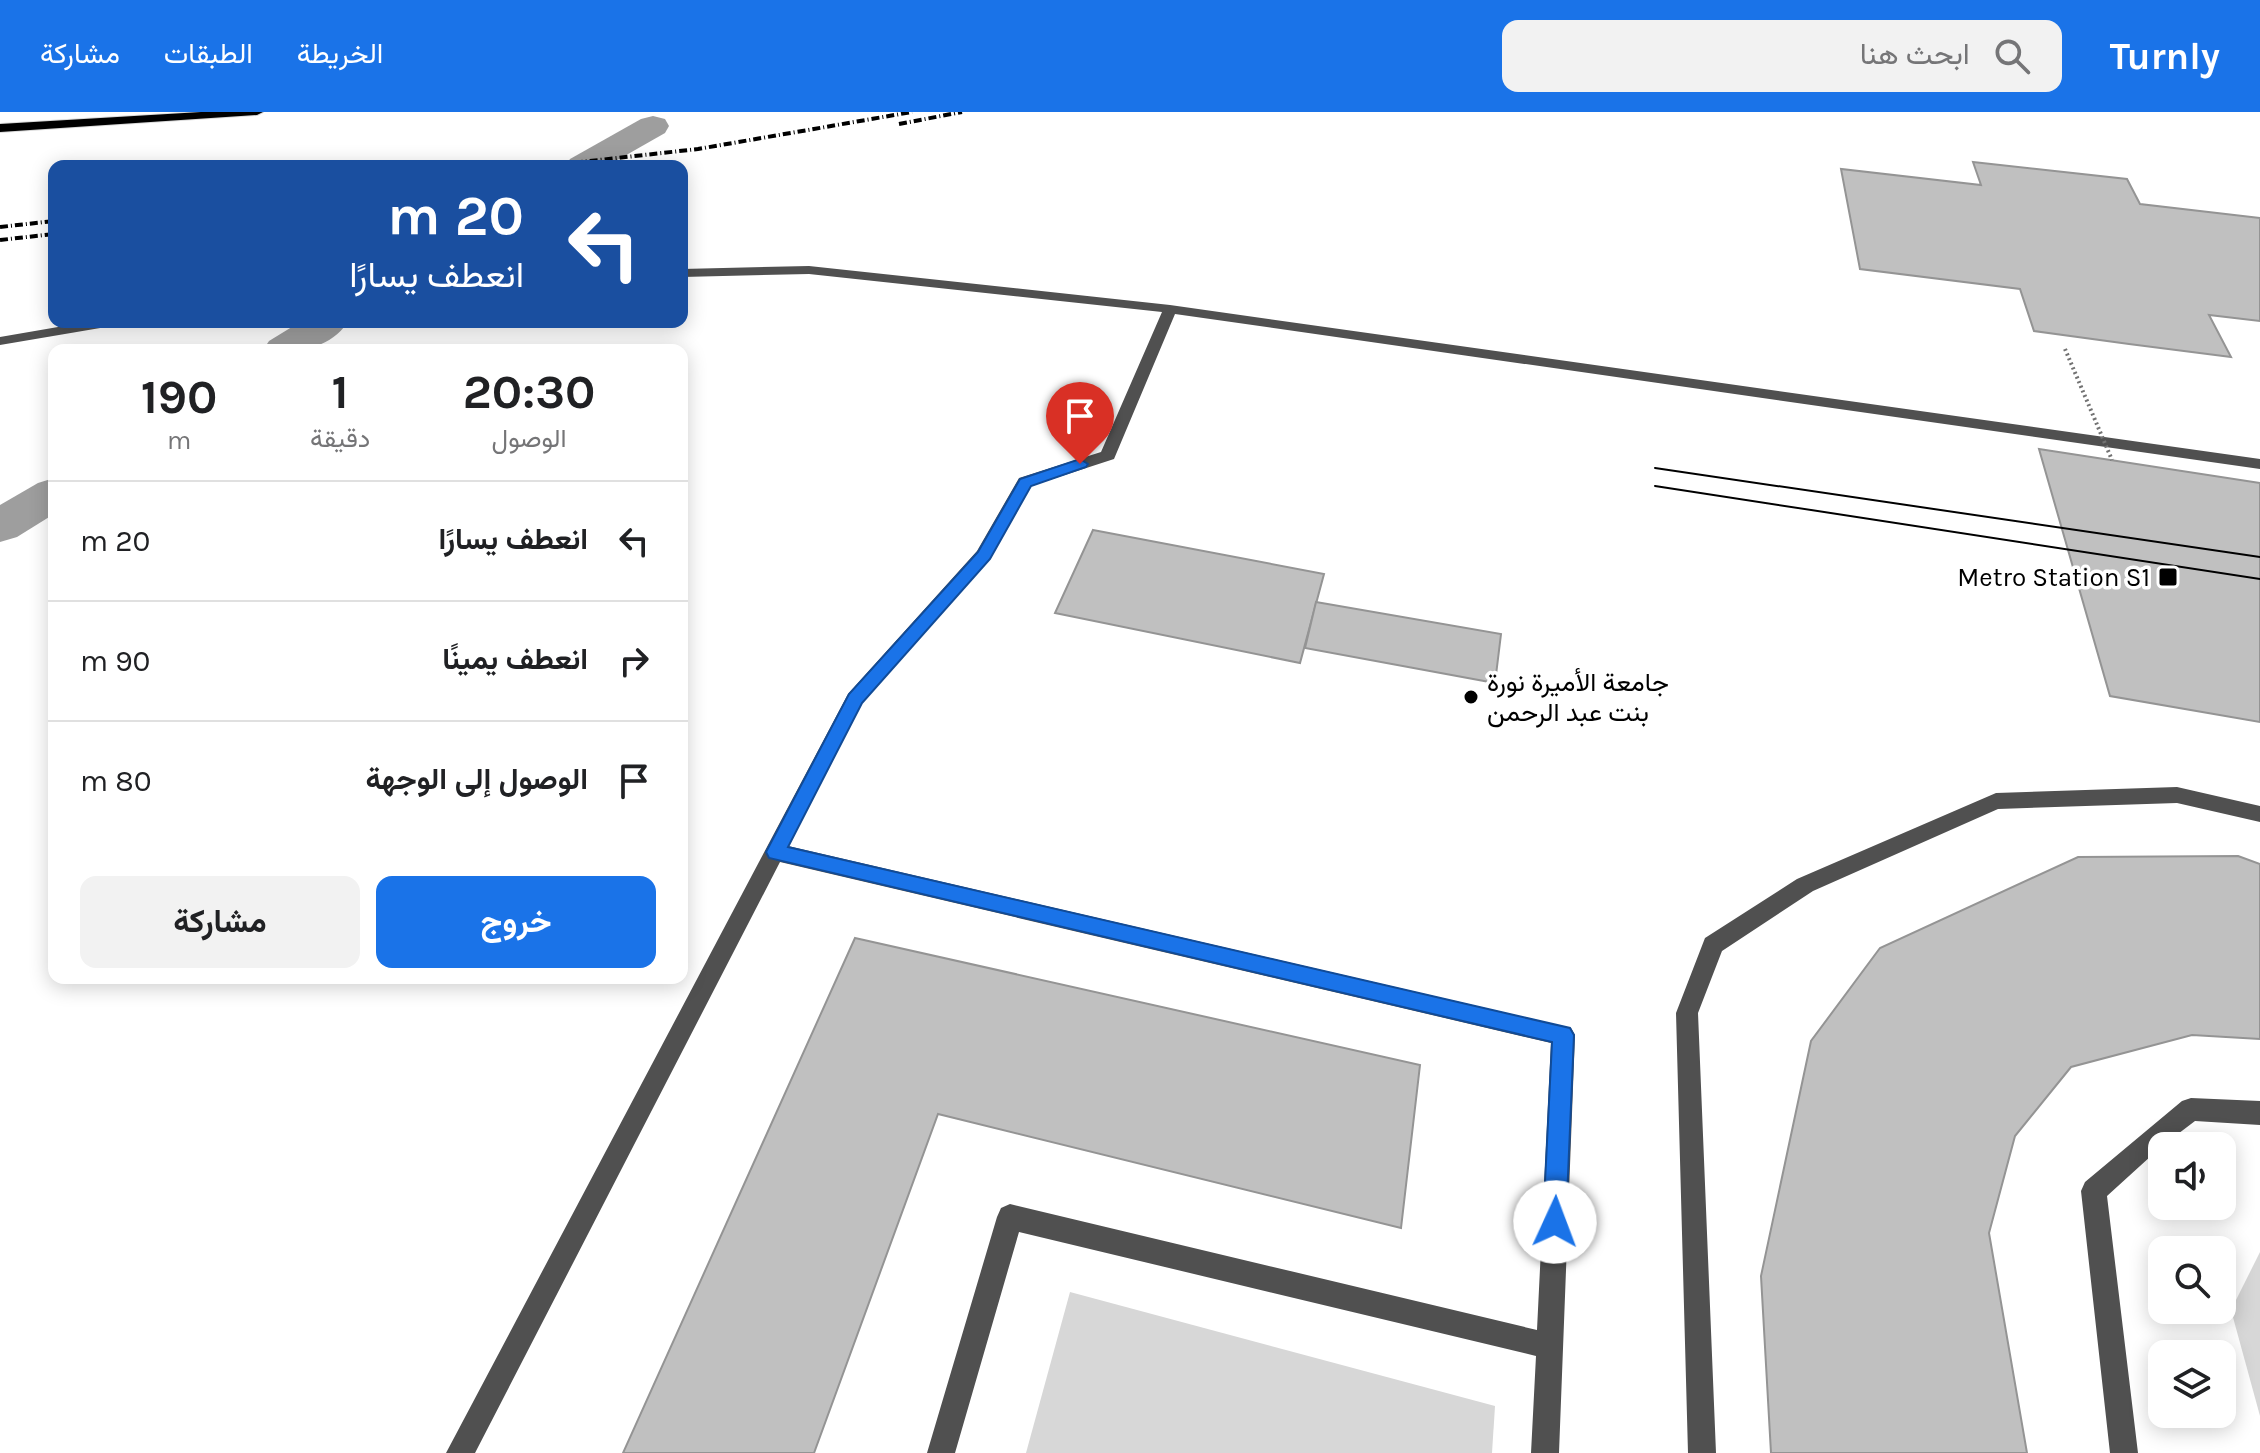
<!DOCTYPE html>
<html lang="ar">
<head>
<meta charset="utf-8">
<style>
  body { margin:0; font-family:Karla,Vazirmatn,sans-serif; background:#f2f2f2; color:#202124; direction:rtl; height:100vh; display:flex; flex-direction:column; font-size:30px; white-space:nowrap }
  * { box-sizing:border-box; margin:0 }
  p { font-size:26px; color:#757577 }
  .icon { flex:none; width:44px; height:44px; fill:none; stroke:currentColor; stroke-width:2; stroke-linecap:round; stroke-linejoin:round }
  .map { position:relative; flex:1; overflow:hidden; direction:ltr }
  .drawer { position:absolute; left:48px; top:232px; width:640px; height:640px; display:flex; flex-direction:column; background:#fff; border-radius:16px; box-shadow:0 4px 20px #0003; direction:rtl }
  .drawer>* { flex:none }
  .top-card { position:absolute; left:48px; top:48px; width:640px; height:168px; border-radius:16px; box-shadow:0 4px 20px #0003; direction:rtl; background:#1a4fa0; color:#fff; overflow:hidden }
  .fabs { position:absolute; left:2148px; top:1020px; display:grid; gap:16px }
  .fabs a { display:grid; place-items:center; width:88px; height:88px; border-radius:16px; background:#fff; box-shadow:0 4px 20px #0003; font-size:40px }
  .pin { position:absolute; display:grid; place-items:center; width:68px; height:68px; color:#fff; margin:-82px -34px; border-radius:50% 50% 50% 0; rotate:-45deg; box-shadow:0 0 8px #0007 }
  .pin .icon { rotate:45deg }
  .me { position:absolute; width:88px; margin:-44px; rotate:2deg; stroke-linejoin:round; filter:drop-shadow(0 0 6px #0008) }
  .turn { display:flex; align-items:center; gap:28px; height:168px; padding:0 32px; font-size:36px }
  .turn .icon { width:104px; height:104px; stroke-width:2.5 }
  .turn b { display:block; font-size:56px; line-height:68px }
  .eta { display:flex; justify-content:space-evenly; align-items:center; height:136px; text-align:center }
  .eta b { font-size:48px; font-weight:700; line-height:56px }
  .cta { display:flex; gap:16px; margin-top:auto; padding:16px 32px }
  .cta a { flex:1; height:92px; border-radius:16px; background:#1a73e8; color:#fff; font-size:32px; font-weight:700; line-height:92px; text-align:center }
  .cta a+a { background:#f2f2f2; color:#202124 }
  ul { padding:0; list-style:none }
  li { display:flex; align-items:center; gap:24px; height:120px; padding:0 32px; border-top:2px solid #e0e0e0 }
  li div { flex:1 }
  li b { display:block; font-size:30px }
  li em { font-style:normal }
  header { display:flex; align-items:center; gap:48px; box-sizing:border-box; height:112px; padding:0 40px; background:#1a73e8; color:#fff }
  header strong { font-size:38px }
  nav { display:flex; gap:44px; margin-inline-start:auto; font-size:28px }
  .search { width:560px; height:72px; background:#f2f2f2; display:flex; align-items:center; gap:20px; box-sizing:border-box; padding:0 28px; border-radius:16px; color:#757577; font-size:30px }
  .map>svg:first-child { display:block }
  .green { fill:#d7d7d7 }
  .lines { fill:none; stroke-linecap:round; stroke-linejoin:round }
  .canal { fill:#9e9e9e; fill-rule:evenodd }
  .building { fill:#c0c0c0; stroke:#949494; stroke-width:2 }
  .major-casing { stroke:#dbdbdb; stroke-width:2 }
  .minor { fill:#505050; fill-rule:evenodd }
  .major { fill:#000; fill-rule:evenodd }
  .tram { stroke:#000; stroke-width:2 }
  .rail { stroke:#000; stroke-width:4; stroke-dasharray:8 3 1 3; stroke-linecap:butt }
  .path-bridge { stroke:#727272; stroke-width:4; stroke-dasharray:2 3; stroke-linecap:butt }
  .route { fill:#1a73e8; stroke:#114b97; stroke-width:2 }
  .poi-dot { fill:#000; stroke:#fff; stroke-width:3 }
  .labels { text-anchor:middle; stroke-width:7; stroke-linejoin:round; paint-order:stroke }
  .poi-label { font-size:26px; fill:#000; stroke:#fff; text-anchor:end }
</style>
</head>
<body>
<header>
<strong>Turnly</strong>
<div class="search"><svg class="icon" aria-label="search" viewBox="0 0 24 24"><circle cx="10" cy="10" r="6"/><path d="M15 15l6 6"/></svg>ابحث هنا</div>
<nav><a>الخريطة</a><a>الطبقات</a><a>مشاركة</a></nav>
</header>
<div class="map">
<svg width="2260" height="1341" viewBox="0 0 2260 1341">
  <rect width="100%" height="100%" fill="#fff"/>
  <!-- green -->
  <g class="green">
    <path d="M2260 1140V1304L2231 1198Z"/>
    <path d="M1070 1180 1495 1294 1492 1341H1026Z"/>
  </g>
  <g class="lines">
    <!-- canal -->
    <g class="canal">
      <path d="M653 4 665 7 669 14 665 21 607 54H565L570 47 641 7Z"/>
      <path d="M300 210H348C326 241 296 238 263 238L269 229Z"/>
      <path d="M54 366V402L17 425 0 430V393L38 371Z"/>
    </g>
  </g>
  <!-- building -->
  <g class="building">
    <path d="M1973 50 2127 67 2140 92 2260 106V209L2209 203 2231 245 2129 232 2034 219 2020 177 1860 157 1841 57 1981 73Z"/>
    <path d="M2039 337 2260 371V610L2110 584Z"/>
    <path d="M1093 418 1324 462 1300 551 1055 501Z"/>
    <path d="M1316 490 1501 522 1495 571 1305 536Z"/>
    <path d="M2238 744 2260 752V927L2192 923 2071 955 2015 1024 1989 1121 2027 1341H1771L1761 1164 1811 929 1880 836 2078 745Z"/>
    <path d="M855 826 1420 953 1401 1116 938 1002 814 1341H623Z"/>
  </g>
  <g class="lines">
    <defs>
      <path id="major" d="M201 0H263L257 3 0 20V12Z"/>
    </defs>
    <!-- major casing -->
    <use href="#major" class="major-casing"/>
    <!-- minor -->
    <g class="minor">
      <path d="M809 154 1170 193 2260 347V357L1175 202 1114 347 1031 374 990 447 862 591 788 734 1571 916 1575 923 1559 1341H1531L1536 1244 1019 1120 955 1341H927L997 1105 1001 1096 1010 1092 1537 1218 1551 931 780 750 475 1341H446L848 582 977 439 1019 366 1101 340 1162 200 809 162 682 165V157Z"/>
      <path d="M87 210H119L112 214 0 233V225Z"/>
      <path d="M2177 675 2260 694V710L2177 691 1998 697 1813 779 1722 839 1698 901 1716 1341H1688L1676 901 1705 826 1797 767 1996 681Z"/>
      <path d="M2191 986 2260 989V1013L2195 1009 2162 1034 2107 1084 2138 1341H2110L2081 1079 2085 1070 2182 989Z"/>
    </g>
    <!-- major -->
    <use href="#major" class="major"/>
    <!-- tram -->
    <g class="tram">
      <path d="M1655 356 2260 445"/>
      <path d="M1655 374 2260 467"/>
    </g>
    <!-- rail -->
    <g class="rail">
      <path d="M899 12 962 0"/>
      <path d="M545 54 698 37 912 0"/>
      <path d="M0 115 54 109"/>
      <path d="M0 128 54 122"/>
    </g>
    <!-- path-bridge -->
    <path class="path-bridge" d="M2065 237 2112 348"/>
  </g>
  <!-- route -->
  <path class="route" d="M1080 347 1088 352 1086 355 1031 374 990 447 862 591 788 735 1570 916 1574 923 1566 1110 1563 1118 1555 1121 1547 1118 1543 1110 1552 930 769 746 766 740 849 582 978 440 1020 367Z"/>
  <!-- markers -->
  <g class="poi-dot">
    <rect x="2158" y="455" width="20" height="20" rx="4"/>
    <circle cx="1471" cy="585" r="8"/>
  </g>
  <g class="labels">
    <!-- poi labels -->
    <g class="poi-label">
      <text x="2150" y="474">Metro Station S1</text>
      <text x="1487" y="579" text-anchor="start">جامعة الأميرة نورة<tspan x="1487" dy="30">بنت عبد الرحمن</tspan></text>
    </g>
  </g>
</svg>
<div class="fabs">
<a><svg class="icon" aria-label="sound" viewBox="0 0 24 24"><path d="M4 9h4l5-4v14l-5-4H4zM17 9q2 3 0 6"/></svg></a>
<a><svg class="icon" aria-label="search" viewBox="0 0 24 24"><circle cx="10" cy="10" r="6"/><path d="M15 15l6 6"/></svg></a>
<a><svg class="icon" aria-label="layers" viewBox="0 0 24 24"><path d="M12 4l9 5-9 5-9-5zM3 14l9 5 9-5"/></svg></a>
</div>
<div class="pin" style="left:1080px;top:352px;background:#d93025"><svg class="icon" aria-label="arrive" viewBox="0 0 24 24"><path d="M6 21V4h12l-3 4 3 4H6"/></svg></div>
<svg class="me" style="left:1555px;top:1110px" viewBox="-20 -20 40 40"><circle r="19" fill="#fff"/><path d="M0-13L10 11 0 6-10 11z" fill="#1a73e8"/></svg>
<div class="top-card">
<div class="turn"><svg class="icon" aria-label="left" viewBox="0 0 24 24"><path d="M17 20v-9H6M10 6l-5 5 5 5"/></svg><div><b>20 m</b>انعطف يسارًا</div></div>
</div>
<section class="drawer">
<div class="eta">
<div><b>20:30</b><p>الوصول</p></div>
<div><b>1</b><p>دقيقة</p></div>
<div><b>190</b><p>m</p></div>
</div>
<ul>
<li><svg class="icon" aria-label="left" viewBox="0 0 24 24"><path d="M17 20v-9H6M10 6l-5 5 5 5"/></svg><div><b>انعطف يسارًا</b></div><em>20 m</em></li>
<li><svg class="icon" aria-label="right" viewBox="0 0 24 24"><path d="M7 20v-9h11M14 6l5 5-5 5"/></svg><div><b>انعطف يمينًا</b></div><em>90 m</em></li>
<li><svg class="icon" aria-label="arrive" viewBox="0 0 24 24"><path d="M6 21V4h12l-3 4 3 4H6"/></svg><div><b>الوصول إلى الوجهة</b></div><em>80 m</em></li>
</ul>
<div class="cta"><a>خروج</a><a>مشاركة</a></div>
</section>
</div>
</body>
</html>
